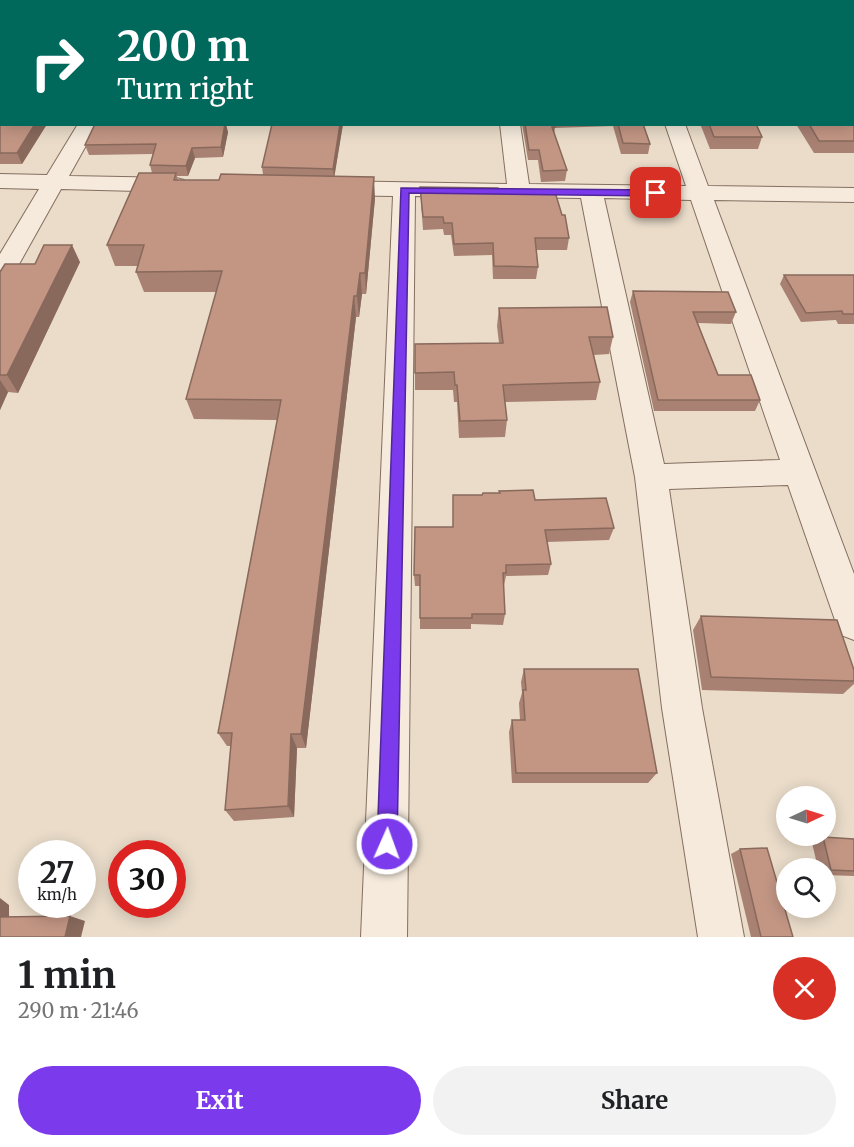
<!DOCTYPE html>
<html lang="en">
<head>
<meta charset="utf-8">
<style>
  body { margin:0; font-family:Merriweather,serif; background:#f2f2f2; color:#202124; height:100vh; display:flex; flex-direction:column; font-size:22px; white-space:nowrap }
  * { box-sizing:border-box; margin:0 }
  p { font-size:20px; color:#757577 }
  .icon { flex:none; width:33px; height:33px; fill:none; stroke:currentColor; stroke-width:2; stroke-linecap:round; stroke-linejoin:round }
  .map { position:relative; height:937px; overflow:hidden }
  .sheet { display:flex; flex-direction:column; background:#fff; flex:1 }
  .sheet>* { flex:none }
  .banner { position:absolute; left:0px; top:0px; width:855px; height:126px; box-shadow:0 3px 15px #0003; background:#00695c; color:#fff; overflow:hidden }
  .needle { width:39px; rotate:86deg }
  .controls { position:absolute; left:776px; top:786px; display:grid; gap:12px }
  .controls a { display:grid; place-items:center; width:60px; height:60px; border-radius:50%; background:#fff; box-shadow:0 3px 15px #0003; font-size:30px }
  .speed { position:absolute; left:18px; top:840px; display:flex; gap:12px; font-size:30px; font-weight:700; text-align:center }
  .speed>* { display:grid; place-content:center; width:78px; height:78px; border-radius:50%; background:#fff; box-shadow:0 3px 15px #0003; line-height:1 }
  .speed small { font-size:15px; font-weight:400 }
  .speed .limit { border:9px solid #d22; background:#fff; color:#111 }
  .pin { position:absolute; display:grid; place-items:center; width:51px; height:51px; color:#fff; margin:-26px; border-radius:12px; box-shadow:0 3px 9px #0006 }
  .me { position:absolute; width:66px; margin:-33px; rotate:2deg; stroke-linejoin:round; filter:drop-shadow(0 0 4px #0008) }
  .turn { display:flex; align-items:center; gap:21px; height:126px; padding:0 18px; font-size:27px }
  .turn .icon { width:78px; height:78px; stroke-width:2.5 }
  .turn b { display:block; font-size:42px; line-height:51px }
  .round { display:grid; place-items:center; flex:none; width:63px; height:63px; border-radius:32px; background:#f2f2f2 }
  .head { display:flex; align-items:center; justify-content:space-between; height:102px; padding:0 18px }
  h1 { font-size:36px; font-weight:700; line-height:45px }
  .cta { display:flex; gap:12px; margin-top:auto; padding:12px 18px }
  .cta a { flex:1; height:69px; border-radius:36px; background:#7c3aed; color:#fff; font-size:24px; font-weight:700; line-height:69px; text-align:center }
  .cta a+a { background:#f2f2f2; color:#202124 }
  .map>svg:first-child { display:block }
  .lines { fill:none; stroke-linecap:round; stroke-linejoin:round }
  .minor-casing { stroke:#846f60; stroke-width:2 }
  .minor { fill:#f5eadc; fill-rule:evenodd }
  .wall { fill:#a88172 }
  .shaded-wall { fill:#88695c }
  .building { fill:#c39684; stroke:#88695c; stroke-width:1.5 }
  .route { fill:#7c3aed; stroke:#51269a; stroke-width:1.5 }
</style>
</head>
<body>
<div class="map">
<svg width="854" height="937" viewBox="0 0 854 937">
  <rect width="100%" height="100%" fill="#eadcc9"/>
  <g class="lines">
    <defs>
      <g id="minor">
        <path d="M159 0H175L158 2Z"/>
        <path d="M622 0H638L639 2H623Z"/>
        <path d="M78 124H98L69 176 176 178 184 180 187 185 184 190 176 192 61 189 13 275 9 281 0 283V254L39 189 0 188V174L47 175Z"/>
        <path d="M500 124H520L529 184 686 186 665 124H685L708 186 854 188V202L714 200 854 574V640L841 635 836 623 788 485 669 489 702 708 744 937H698L662 708 635 477 581 198 415 196 407 937H361L393 196 331 195 323 193 320 188 323 183 331 181 507 184ZM604 198 691 200 780 460 664 464Z"/>
      </g>
    </defs>
    <!-- minor casing -->
    <use href="#minor" class="minor-casing"/>
    <!-- minor -->
    <use href="#minor" class="minor"/>
  </g>
  <!-- wall -->
  <g class="wall">
    <path d="M0 0H134L133 2H2V37H0Z"/>
    <path d="M854 16V153H814L796 124H854Z"/>
    <path d="M0 80 2 124H47L22 164H0Z"/>
    <path d="M272 124H343L334 177 375 198 366 294H362L359 317H356L306 748H297L294 817 234 821 225 810 231 746H227L218 733 277 420 194 419 186 399 217 292H144L136 272 138 266H115L107 245 152 173 150 165 153 154 89 155 85 145 228 132 223 157 195 158 188 176H177L178 180H219L263 175 262 167Z"/>
    <path d="M522 124H643L650 144 648 154H621L613 126 555 128 554 135 567 170 565 181 541 182 538 160H528Z"/>
    <path d="M702 124H709L762 137 758 149H710L701 126Z"/>
    <path d="M420 187 499 193 569 238 567 250H536L538 267 536 279H493L492 255 454 256 451 235H444L443 229 423 230Z"/>
    <path d="M80 262 18 393 8 392 0 410V272L35 264Z"/>
    <path d="M784 275H854V324H838L836 320 801 322 780 284Z"/>
    <path d="M633 291 736 312 731 324 698 323 718 375 760 400 755 411H654L630 302Z"/>
    <path d="M499 308 613 337 609 354 594 355 600 382 596 400 505 402 507 420 505 437 459 438 457 402H454L453 390H415V373L499 343 497 326Z"/>
    <path d="M499 491 535 500 614 528 609 540 547 542 551 564 548 575 506 576 504 585H503L505 614 503 625 471 624V629H420V586H415L414 575 452 527 482 495 499 493Z"/>
    <path d="M701 616 854 670V684L843 694 702 690 693 630Z"/>
    <path d="M524 669 657 773 648 783H512L509 732 512 720H520L519 703 522 693 521 682Z"/>
    <path d="M823 837 854 839V876L825 875V868H818L812 843Z"/>
    <path d="M740 849 793 937H751L731 854Z"/>
  </g>
  <!-- shaded-wall -->
  <g class="shaded-wall">
    <path d="M124 0H134L133 2H123Z"/>
    <path d="M35 124H47L22 164 17 153Z"/>
    <path d="M225 124H226L228 132 223 157 221 147Z"/>
    <path d="M340 124H343L334 179 333 169Z"/>
    <path d="M192 148 195 158 188 176 186 166Z"/>
    <path d="M374 177 375 198 366 294 365 273Z"/>
    <path d="M72 245 80 262 18 393 7 375Z"/>
    <path d="M360 273 362 294 359 317 357 296Z"/>
    <path d="M354 296 356 317 306 748 301 734Z"/>
    <path d="M0 380 8 392 0 410Z"/>
    <path d="M291 734 297 748 294 817 288 806Z"/>
    <path d="M0 898 9 905V923L0 920Z"/>
    <path d="M70 916 85 921 81 937H65Z"/>
  </g>
  <!-- building -->
  <g class="building">
    <path d="M0 0H124L123 2H2V25H0Z"/>
    <path d="M233 0H320L319 2H232Z"/>
    <rect x="463" y="0" width="120" height="2"/>
    <path d="M761 0H839L841 2H761Z"/>
    <path d="M854 16V141H819L809 124H854Z"/>
    <path d="M0 80H2V124H35L17 153H0Z"/>
    <path d="M95 124H225L221 147 192 148 186 166 150 165 156 144 85 145Z"/>
    <path d="M272 124H340L333 169 262 167Z"/>
    <path d="M525 124H555V127H552L567 170 543 171 539 150H529Z"/>
    <path d="M618 124H643L650 144 623 143Z"/>
    <path d="M709 124H756L762 137H714Z"/>
    <path d="M139 173H176L174 180H219L221 174 374 177 365 273H360L357 296H354L301 734H291L288 806 225 810 232 733H218L281 400 186 399 222 271 136 272 144 245H107Z"/>
    <path d="M420 187 498 188 499 193 555 192 562 215H565L569 238H535L538 267 494 266 493 243 454 244 452 223H444L443 217H423Z"/>
    <path d="M44 245H72L7 375H0V272L5 264H35Z"/>
    <path d="M784 275H854V314H843L842 311 806 313Z"/>
    <path d="M633 291 728 292 736 312H693L718 375H751L760 400H658Z"/>
    <path d="M607 307 613 337H589L600 382 503 385 507 420 460 421 457 385H455L454 372 415 373V344L503 343 499 308Z"/>
    <path d="M533 490 535 500 606 498 614 528 545 530 551 564 506 565V573H503L505 614H472V618H420V575H414L415 527H453V495H482L483 493H500L499 491Z"/>
    <path d="M701 616 837 620 854 670V681L711 677Z"/>
    <path d="M524 669H638L657 773H516L512 720H525L523 690H526Z"/>
    <path d="M823 837 854 839V871L831 870Z"/>
    <path d="M767 848 793 937H761L740 849Z"/>
    <path d="M70 916 65 937H0V917Z"/>
  </g>
  <!-- route -->
  <path class="route" d="M401 188 656 190 661 193 656 196 409 193 397 844 394 850 387 853 380 850 377 844Z"/>
</svg>
<div class="controls">
<a><svg class="needle" viewBox="-14 -14 28 28"><path d="M0-13l5 13h-10z" fill="#e53935"/><path d="M0 13l5-13h-10z" fill="#757577"/></svg></a>
<a><svg class="icon" aria-label="search" viewBox="0 0 24 24"><circle cx="10" cy="10" r="6"/><path d="M15 15l6 6"/></svg></a>
</div>
<div class="speed"><div>27<small>km/h</small></div><div class="limit">30</div></div>
<div class="pin" style="left:656px;top:193px;background:#d93025"><svg class="icon" aria-label="arrive" viewBox="0 0 24 24"><path d="M6 21V4h12l-3 4 3 4H6"/></svg></div>
<svg class="me" style="left:387px;top:844px" viewBox="-20 -20 40 40"><circle r="17" fill="#7c3aed" stroke="#fff" stroke-width="3"/><path d="M0-11L8 9 0 5-8 9z" fill="#fff"/></svg>
<div class="banner">
<div class="turn"><svg class="icon" aria-label="right" viewBox="0 0 24 24"><path d="M7 20v-9h11M14 6l5 5-5 5"/></svg><div><b>200 m</b>Turn right</div></div>
</div>
</div>
<section class="sheet">
<div class="head"><div><h1>1 min</h1><p>290 m · 21:46</p></div><a class="round" style="background:#d93025;color:#fff"><svg class="icon" aria-label="close" viewBox="0 0 24 24"><path d="M6 6l12 12M18 6L6 18"/></svg></a></div>
<div class="cta"><a>Exit</a><a>Share</a></div>
</section>
</body>
</html>
